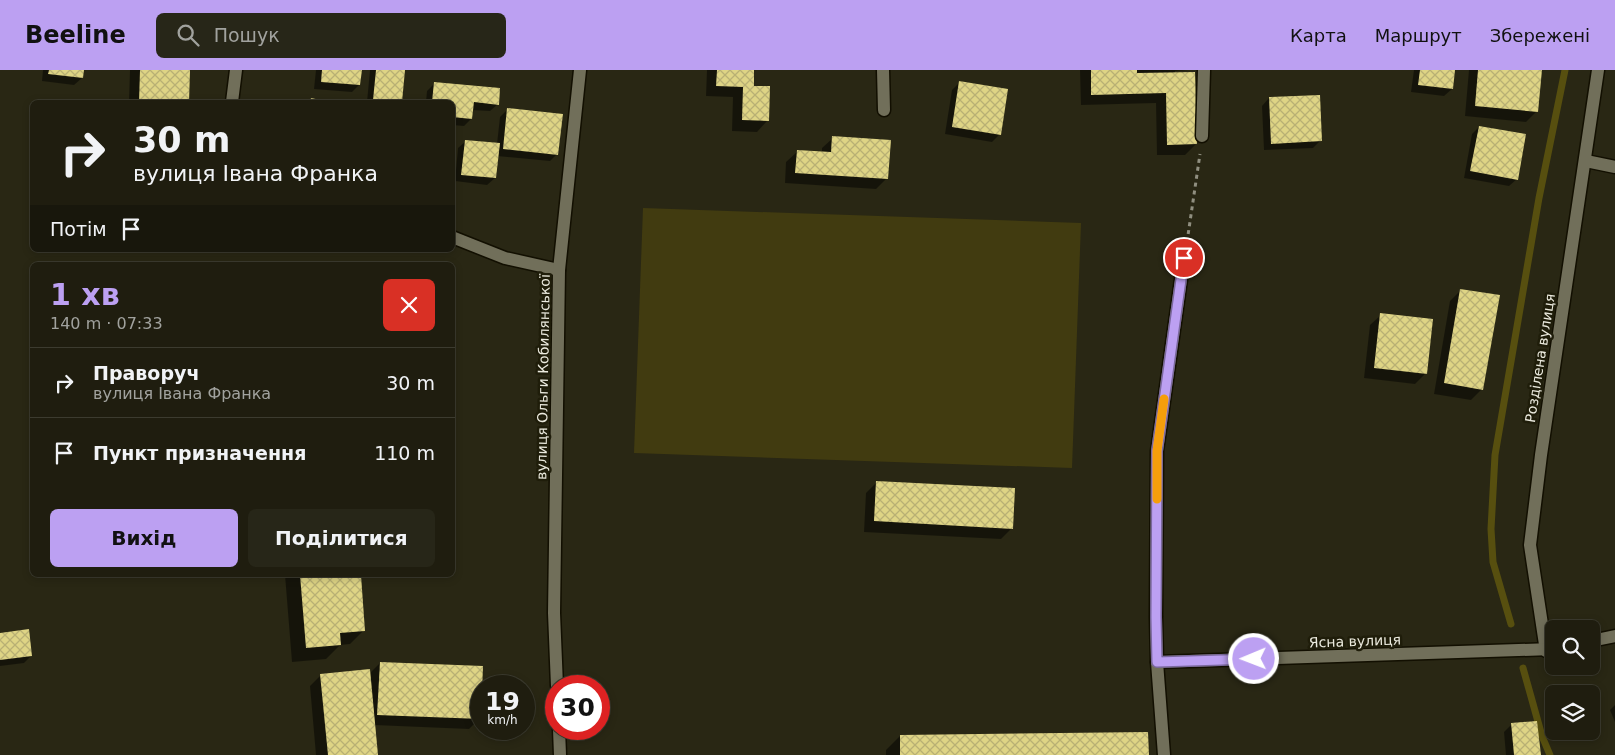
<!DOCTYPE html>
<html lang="uk">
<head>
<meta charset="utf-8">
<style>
  body { margin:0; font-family:"DejaVu Sans",sans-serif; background:#272618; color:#f1f3f6; height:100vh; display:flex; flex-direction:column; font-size:19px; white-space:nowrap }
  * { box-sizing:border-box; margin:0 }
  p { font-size:16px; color:#a1a29e }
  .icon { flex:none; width:28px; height:28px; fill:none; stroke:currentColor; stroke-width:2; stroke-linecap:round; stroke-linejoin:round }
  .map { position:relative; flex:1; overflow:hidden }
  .sheet { position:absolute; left:30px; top:192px; width:425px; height:315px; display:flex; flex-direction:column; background:#1f1d0f; border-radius:8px; box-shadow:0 2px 8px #0003,0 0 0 1px #3c3b2f }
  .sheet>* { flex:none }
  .guide { position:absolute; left:30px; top:30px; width:425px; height:152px; border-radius:8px; box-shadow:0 2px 8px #0003,0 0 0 1px #3c3b2f; background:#1f1d0f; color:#f1f3f6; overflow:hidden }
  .tools { position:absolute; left:1545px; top:550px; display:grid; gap:10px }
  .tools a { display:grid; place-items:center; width:55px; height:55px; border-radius:8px; background:#1f1d0f; box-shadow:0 2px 8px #0003,0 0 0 1px #3c3b2f; font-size:25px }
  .speed { position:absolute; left:470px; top:605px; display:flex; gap:10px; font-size:25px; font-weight:700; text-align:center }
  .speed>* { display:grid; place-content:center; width:65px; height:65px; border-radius:50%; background:#1f1d0f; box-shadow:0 2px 8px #0003,0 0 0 1px #3c3b2f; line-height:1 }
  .speed small { font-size:12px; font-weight:400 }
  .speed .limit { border:8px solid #d22; background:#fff; color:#111 }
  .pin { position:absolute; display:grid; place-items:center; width:42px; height:42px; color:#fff; margin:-21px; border:2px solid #fff; border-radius:50%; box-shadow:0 1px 5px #0007 }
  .me { position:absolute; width:55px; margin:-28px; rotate:269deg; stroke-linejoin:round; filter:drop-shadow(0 0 4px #0008) }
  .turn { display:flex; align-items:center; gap:18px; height:105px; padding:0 20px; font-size:22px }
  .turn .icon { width:65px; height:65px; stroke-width:2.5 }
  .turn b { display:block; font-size:35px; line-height:42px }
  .then { display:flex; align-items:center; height:48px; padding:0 20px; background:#0003; gap:10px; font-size:19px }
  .round { display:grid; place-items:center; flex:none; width:52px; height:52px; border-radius:8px; background:#272618 }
  .summary { display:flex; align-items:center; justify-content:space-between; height:85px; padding:0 20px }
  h1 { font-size:30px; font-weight:800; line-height:38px; color:#bca0f2 }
  .button { display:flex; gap:10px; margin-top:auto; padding:10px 20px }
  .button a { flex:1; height:58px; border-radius:8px; background:#bca0f2; color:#111; font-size:20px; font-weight:800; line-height:58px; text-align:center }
  .button a+a { background:#272618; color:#f1f3f6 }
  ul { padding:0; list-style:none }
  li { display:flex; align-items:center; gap:15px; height:70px; padding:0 20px; border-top:1px solid #3c3b2f }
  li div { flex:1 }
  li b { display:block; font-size:19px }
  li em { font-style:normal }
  header { display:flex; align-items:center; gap:30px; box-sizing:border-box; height:70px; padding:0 25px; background:#bca0f2; color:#111 }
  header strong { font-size:24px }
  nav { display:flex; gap:28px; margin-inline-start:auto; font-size:18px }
  .search { width:350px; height:45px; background:#272618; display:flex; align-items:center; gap:12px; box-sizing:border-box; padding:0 18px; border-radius:8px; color:#a1a29e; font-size:19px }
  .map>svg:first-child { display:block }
  .grass { fill:#413b10 }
  .shadow { fill:#0007 }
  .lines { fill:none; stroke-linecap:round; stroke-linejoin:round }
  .stream { stroke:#574f0f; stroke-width:7 }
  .building { fill:url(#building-cross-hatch) }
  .street-casing { stroke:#120f01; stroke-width:15 }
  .path { stroke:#908f80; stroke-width:3; stroke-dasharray:4 4; stroke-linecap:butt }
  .street { stroke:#716f5a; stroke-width:12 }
  .route-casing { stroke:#7a689d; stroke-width:12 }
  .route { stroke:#bca0f2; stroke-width:9 }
  .slow { stroke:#f59e0b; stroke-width:9 }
  .labels { text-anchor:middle; stroke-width:5; stroke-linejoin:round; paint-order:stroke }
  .street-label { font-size:14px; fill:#ebeade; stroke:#1f1d0a }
</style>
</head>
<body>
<header>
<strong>Beeline</strong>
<div class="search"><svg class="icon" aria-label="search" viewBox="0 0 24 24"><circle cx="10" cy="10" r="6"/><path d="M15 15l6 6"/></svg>Пошук</div>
<nav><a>Карта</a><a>Маршрут</a><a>Збережені</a></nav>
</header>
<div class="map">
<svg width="1615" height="685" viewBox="0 0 1615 685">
  <defs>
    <pattern id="building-cross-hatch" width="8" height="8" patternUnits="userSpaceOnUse" patternTransform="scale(1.25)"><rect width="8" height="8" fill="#ded485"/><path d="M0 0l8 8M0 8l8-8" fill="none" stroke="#b8b074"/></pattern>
  </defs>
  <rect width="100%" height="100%" fill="#292714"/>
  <!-- grass -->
  <path class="grass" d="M643 138 1081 153 1072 398 634 383Z"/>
  <!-- shadow -->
  <g class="shadow">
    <path d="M43 0H83L82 8 74 15 42 11Z"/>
    <path d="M130 0H188L187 32H129Z"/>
    <path d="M316 0H360L359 15 352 22 314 19Z"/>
    <path d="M370 0H404L400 32H367Z"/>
    <path d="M707 0H753L752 17 767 51 757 62 732 61 733 27 706 26Z"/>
    <path d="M1080 0H1188L1175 1V4L1196 74 1185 85H1157L1156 33 1081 35Z"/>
    <path d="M1414 0H1454L1452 19 1444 26 1411 22Z"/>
    <path d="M1469 0H1541L1537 41 1526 52 1465 46Z"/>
    <path d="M435 13 498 34 490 41 472 40 471 49 464 56 452 55V32H426L427 21Z"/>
    <path d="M959 13 1000 64 992 72 945 64 952 20Z"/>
    <path d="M1269 28 1320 71 1313 78 1264 80 1262 36Z"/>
    <path d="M508 39 557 84 550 91 497 86 495 108 487 115 455 111 458 78 466 71 497 74 500 47Z"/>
    <path d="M1479 57 1517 109 1509 116 1464 108 1472 64Z"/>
    <path d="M833 68 887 108 876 119 785 113 786 92 797 82 822 83V78Z"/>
    <path d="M1461 220 1482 319 1471 330 1434 324 1450 231Z"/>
    <path d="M1381 245 1426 303 1415 314 1364 308 1370 255Z"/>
    <path d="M877 412 1012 458 1001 469 864 462 866 423Z"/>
    <path d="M285 505H359L364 560 350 574 340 575 326 589 292 592Z"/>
    <path d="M0 564 31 586 24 593 0 596Z"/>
    <path d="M380 593 479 649 469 659 374 655 376 685H316L310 616 321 605 369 604Z"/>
    <path d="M1615 635V652L1610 640Z"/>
    <path d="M1512 654 1539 685H1506L1504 662Z"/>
    <path d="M900 666 1147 685H886V680Z"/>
  </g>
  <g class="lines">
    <!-- stream -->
    <g class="stream">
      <path d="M1511 554 1493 492 1491 459 1495 385 1539 128 1565 0"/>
      <path d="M1523 598 1542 666 1550 685"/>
    </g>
  </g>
  <!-- building -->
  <g class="building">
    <path d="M49 0H84L83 8 48 4Z"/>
    <path d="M140 0H190L189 32H139Z"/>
    <path d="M322 0H362L360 15 321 12Z"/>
    <path d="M376 0H405L402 32 373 30Z"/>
    <path d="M717 0H754V16H770L769 51 742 50 743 17 716 16Z"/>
    <path d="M1091 0H1137V3L1195 2 1197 74 1167 75 1166 23 1091 25Z"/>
    <path d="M1420 0H1455L1453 19 1418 15Z"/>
    <path d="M1478 0H1542L1538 42 1475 36Z"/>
    <path d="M959 11 1008 19 1001 65 952 57Z"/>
    <path d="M434 12 500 18 499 35 474 32 472 49 452 47V32H432Z"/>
    <path d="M1320 25 1322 71 1271 74 1269 27Z"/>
    <path d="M311 28 329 32H310Z"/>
    <path d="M507 38 563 44 558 85 503 79Z"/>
    <path d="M1479 56 1526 64 1518 110 1470 101Z"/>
    <path d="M832 66 891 70 888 109 795 103 797 80 831 82Z"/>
    <path d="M465 70 500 73 496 108 461 105Z"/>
    <path d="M1460 219 1500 225 1483 320 1444 313Z"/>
    <path d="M1380 243 1433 249 1427 304 1374 298Z"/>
    <path d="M876 411 1015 418 1013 459 874 451Z"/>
    <path d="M300 505H361L365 561 340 563 341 575 306 578Z"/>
    <path d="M29 559 32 586 0 590V563Z"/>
    <path d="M380 592 483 596 481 649 377 645Z"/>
    <path d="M370 599 378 685H328L320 604Z"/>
    <path d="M1537 651 1541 685H1514L1511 653Z"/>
    <path d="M1148 662 1149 685H900V665Z"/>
  </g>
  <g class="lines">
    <defs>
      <g id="street">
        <path d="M883 0 884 40"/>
        <path d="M232 32 236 0"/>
        <path d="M1202 66 1204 0"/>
        <path d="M1586 91 1615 97"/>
        <path d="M452 167 505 188 559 200"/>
        <path d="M1591 571 1615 566"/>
        <path d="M1546 581 1530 475 1541 385 1598 0"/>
        <path d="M1157 592 1552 579"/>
        <path d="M557 616 554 543 559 200 580 0"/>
        <path d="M559 659 560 685"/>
        <path d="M1164 685 1157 592 1156 547 1157 381 1184 188"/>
      </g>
    </defs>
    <!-- street casing -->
    <use href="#street" class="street-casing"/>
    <!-- path -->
    <path class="path" d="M1187 172 1200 84"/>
    <!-- street -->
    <use href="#street" class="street"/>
  </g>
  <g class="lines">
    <defs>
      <path id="route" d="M1184 188 1157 381 1156 547 1157 592 1254 589"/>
    </defs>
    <!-- route casing -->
    <use href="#route" class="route-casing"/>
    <!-- route -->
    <use href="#route" class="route"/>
    <!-- slow -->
    <path class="slow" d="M1157 429V381L1164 329"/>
  </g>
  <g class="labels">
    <!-- street labels -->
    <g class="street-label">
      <text transform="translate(1540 288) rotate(-81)" y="5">Розділена вулиця</text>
      <text transform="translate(543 307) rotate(-89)" y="5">вулиця Ольги Кобилянської</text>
      <text transform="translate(1355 571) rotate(-2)" y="5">Ясна вулиця</text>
    </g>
  </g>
</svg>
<div class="tools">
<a><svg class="icon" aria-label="search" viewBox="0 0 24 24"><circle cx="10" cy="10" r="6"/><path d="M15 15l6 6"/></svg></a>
<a><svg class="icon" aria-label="layers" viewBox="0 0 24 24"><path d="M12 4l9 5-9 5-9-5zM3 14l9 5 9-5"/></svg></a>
</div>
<div class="speed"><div>19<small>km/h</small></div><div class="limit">30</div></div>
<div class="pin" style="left:1184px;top:188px;background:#d93025"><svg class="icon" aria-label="arrive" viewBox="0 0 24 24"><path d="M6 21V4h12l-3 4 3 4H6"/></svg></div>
<svg class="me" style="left:1254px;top:589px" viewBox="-20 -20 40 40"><circle r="17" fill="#bca0f2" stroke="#fff" stroke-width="3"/><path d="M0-11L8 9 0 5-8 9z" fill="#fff"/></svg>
<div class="guide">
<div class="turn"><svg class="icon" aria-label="right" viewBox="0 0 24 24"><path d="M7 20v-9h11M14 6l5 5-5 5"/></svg><div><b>30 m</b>вулиця Івана Франка</div></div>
<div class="then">Потім<svg class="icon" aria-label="arrive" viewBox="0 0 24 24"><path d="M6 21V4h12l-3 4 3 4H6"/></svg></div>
</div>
<section class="sheet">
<div class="summary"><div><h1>1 хв</h1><p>140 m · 07:33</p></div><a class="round" style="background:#d93025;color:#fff"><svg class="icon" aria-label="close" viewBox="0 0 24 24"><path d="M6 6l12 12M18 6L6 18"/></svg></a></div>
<ul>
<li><svg class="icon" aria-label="right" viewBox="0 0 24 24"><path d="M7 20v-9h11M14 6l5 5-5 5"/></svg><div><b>Праворуч</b><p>вулиця Івана Франка</p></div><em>30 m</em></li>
<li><svg class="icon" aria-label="arrive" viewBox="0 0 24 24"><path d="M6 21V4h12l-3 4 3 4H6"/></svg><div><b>Пункт призначення</b></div><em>110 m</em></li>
</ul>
<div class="button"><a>Вихід</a><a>Поділитися</a></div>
</section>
</div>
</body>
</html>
